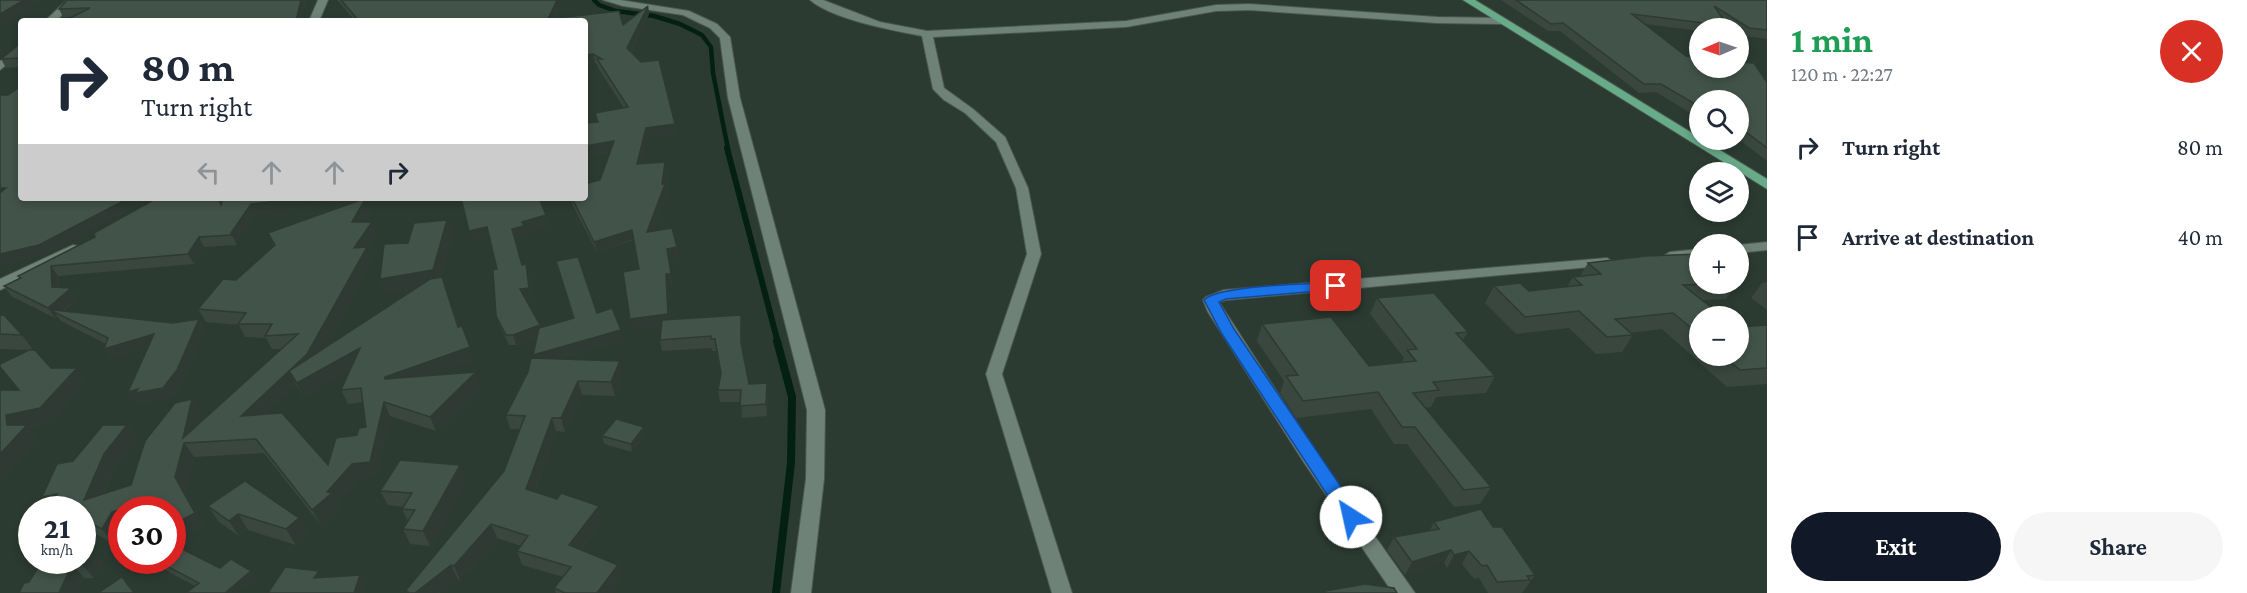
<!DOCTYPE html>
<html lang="en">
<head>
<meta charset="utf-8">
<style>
  body { margin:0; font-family:"Crimson Pro",serif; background:#f6f6f7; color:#1f2937; height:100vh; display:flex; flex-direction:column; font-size:22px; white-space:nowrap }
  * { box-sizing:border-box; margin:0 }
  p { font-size:20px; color:#747a83 }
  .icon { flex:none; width:33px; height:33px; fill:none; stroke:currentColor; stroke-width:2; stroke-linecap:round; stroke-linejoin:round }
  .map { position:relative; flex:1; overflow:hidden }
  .details { display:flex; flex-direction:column; background:#fff; width:480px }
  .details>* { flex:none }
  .guide { position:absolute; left:18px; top:18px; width:570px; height:183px; border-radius:6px; box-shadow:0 3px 9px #0003; background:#fff; color:#1f2937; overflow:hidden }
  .needle { width:39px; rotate:268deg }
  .controls { position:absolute; left:1689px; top:18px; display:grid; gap:12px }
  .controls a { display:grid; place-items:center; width:60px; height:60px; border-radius:50%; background:#fff; box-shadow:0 3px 9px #0003; font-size:30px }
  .speed { position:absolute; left:18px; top:496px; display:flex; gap:12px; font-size:30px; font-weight:700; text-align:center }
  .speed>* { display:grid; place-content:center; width:78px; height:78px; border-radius:50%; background:#fff; box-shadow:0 3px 9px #0003; line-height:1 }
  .speed small { font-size:15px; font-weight:400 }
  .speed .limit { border:9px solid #d22; background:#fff; color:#111 }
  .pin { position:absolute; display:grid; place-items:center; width:51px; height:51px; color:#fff; margin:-26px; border-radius:12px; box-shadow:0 3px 9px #0006 }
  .me { position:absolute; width:66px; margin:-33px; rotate:325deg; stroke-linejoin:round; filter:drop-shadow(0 0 4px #0008) }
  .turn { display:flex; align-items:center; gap:21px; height:126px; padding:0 24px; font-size:27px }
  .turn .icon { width:78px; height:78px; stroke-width:2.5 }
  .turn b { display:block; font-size:42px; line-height:51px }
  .lanes { display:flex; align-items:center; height:57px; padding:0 24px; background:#0003; justify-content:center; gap:30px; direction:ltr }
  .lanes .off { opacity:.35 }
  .round { display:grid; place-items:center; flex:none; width:63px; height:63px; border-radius:32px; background:#f6f6f7 }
  .head { display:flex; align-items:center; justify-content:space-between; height:102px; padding:0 24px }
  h1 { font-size:36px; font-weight:700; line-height:45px; color:#1e9e55 }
  .action { display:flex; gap:12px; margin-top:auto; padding:12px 24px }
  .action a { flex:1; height:69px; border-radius:36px; background:#111827; color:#fff; font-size:24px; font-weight:700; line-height:69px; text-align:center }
  .action a+a { background:#f6f6f7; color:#1f2937 }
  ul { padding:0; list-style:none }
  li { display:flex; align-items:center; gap:18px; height:90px; padding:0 24px }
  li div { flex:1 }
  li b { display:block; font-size:22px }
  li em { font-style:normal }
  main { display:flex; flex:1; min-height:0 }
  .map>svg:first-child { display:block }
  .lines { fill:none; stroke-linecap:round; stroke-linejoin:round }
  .stream-far2 { stroke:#042013; stroke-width:4.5 }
  .stream-far1 { stroke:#042013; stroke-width:6 }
  .stream { stroke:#042013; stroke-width:8 }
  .minor-casing { stroke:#4b5851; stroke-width:2 }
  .major-casing { stroke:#4b5851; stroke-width:2 }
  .minor { fill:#6f8277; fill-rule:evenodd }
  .major { fill:#67ab88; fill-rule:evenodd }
  .wall { fill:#39473f; fill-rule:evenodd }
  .shaded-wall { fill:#2e3a33 }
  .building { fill:#425349; stroke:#2e3a33; stroke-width:1.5 }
  .route { fill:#1a73e8; stroke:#114b97; stroke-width:1.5 }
</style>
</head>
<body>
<main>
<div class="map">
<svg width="1767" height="593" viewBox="0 0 1767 593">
  <rect width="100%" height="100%" fill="#2b3b32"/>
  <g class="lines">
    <!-- stream-far2 -->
    <path class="stream-far2" d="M594 0 599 5 616 11 654 16 680 24 702 35 711 47 713 73 728 149"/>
    <!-- stream-far1 -->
    <path class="stream-far1" d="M727 148 778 343"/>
    <!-- stream -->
    <path class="stream" d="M776 593 791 463 792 397 777 341"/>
    <defs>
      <g id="minor">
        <path d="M67 0H77L56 21H45Z"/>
        <path d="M318 0H328L319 21H309Z"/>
        <path d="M603 0H620L689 11 717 24 730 37 740 98 825 410 824 479 811 593H791L806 479 807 410 728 98 720 38 710 28 683 15 623 6Z"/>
        <path d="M810 0H823L880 22 927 31 1126 21 1216 5 1249 4 1437 17 1500 18 1505 21 1500 24 1437 23 1249 10 1216 11 1126 27 933 37 944 88 973 109 1005 137 1028 188 1041 254 1002 374 1072 593H1052L986 374 1027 254 1016 188 996 142 965 113 944 100 933 89 922 36C892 30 834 20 810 0Z"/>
        <path d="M21 44V53L0 70V61Z"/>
        <path d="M1767 242V250L1738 253V245Z"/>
        <path d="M73 245 78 246 80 249 78 252 0 290V279Z"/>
        <path d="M1700 249V257L1670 260 1663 256 1670 252Z"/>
        <path d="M1607 258 1614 262 1612 265 1226 300 1219 302 1317 454 1415 593H1393L1305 464 1208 312 1203 300 1206 297 1224 290Z"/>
      </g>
      <path id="major" d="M1463 0H1475L1767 179V189Z"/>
    </defs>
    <!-- minor casing -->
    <use href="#minor" class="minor-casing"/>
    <!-- major casing -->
    <use href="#major" class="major-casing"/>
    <!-- minor -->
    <use href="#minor" class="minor"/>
    <!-- major -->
    <use href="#major" class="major"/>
  </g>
  <!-- wall -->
  <g class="wall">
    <path d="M67 0H306L301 21H64L72 17H63L59 9Z"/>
    <path d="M337 0H559L560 5 554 18 619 11 623 25 648 6 649 14 631 51 641 62 659 60 675 124 676 133 648 137 641 163 665 162 667 172 665 184 667 194 653 231 672 228 677 247 678 257 669 259 673 284 668 285 670 319 741 315 743 326 742 351 749 384 767 383 768 395 767 416 742 418 741 402H720L718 390 721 374 716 351H712V348L662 351 660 340 661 325 632 329 623 272 639 269 634 240 597 252 572 204 571 198H585V184L600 180 610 152 585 156V123L597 122 595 113 624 108 598 68 597 64 595 63 589 64 585 63V21H355Z"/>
    <path d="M1501 0H1767V39L1745 36 1738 32V28H1733L1727 25 1728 26 1726 28H1700V31L1645 24 1686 56 1767 81V161L1738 139V100H1700V119L1656 92 1639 93 1560 31H1548Z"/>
    <path d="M21 42V67L6 68 1 59 17 46Z"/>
    <path d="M157 198H220L222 202 378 199 367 200 372 211 365 222 377 235 368 249 373 260 325 348 415 289 386 294 380 279 408 243 447 220 452 234 441 277 459 327 475 360 433 375 481 386 436 431 390 416 377 476 359 479 337 503 339 507 320 524 264 453 194 457 185 491 205 527 172 510H122L113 543 82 527V510H53L42 497 73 461 127 425 137 439 114 468 104 494 131 485 192 399 201 413 198 424 281 349H272L266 338 245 337 239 325 206 322 198 309 236 280 274 246 268 233 358 201 256 214 236 243 237 245 204 247 194 264 58 276 59 287 71 288 78 298 64 311 173 323 199 319 204 328 184 380 170 398 142 403 140 401 134 402 128 392 148 347 110 359 104 349 106 344 61 321 57 316 55 318 11 296 4 286 19 278 18 276 95 237ZM349 371 341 390 348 404 363 402 366 427 328 465 265 414 296 385 304 397Z"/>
    <path d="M546 215 549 225 525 232 526 236 515 239 522 265 526 264 529 274 532 298 525 299 541 327 573 318 559 271 623 340 558 359 623 375 615 396 582 395 565 432 556 431 535 492 603 519 581 550 618 565 622 579 611 593H556L554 588 563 577 522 565 517 551 521 546 497 538 460 580 458 579 439 593H408L406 590 504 471 520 429H510L506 415 534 358 537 338 516 345H509L500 326 496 316 497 269 489 237 472 241Z"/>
    <path d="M1588 263 1700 284H1736L1726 299 1702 300 1700 316V356H1738L1767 325V384L1727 387 1662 329 1630 333 1633 335 1622 352 1596 354 1569 328 1516 334 1485 303 1494 286 1529 291 1567 287 1573 277 1580 276Z"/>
    <path d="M1767 282V310L1751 298 1762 283Z"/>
    <path d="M1377 298 1468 332 1463 340 1495 376 1486 393 1436 397 1431 407 1425 408 1491 487 1480 504 1454 507 1407 444H1394L1371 409 1296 418 1280 393 1284 381 1257 341 1262 324 1369 366 1401 362 1404 358 1370 314Z"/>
    <path d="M0 315 22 335 33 350 51 368H77L86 381 50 422 28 427 37 439 0 481 19 390 0 367 29 350 0 349Z"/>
    <path d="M644 427 646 435 632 452 604 444 602 436Z"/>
    <path d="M460 465 466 480 430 546 410 544 403 529 408 521 402 509 403 507 388 505 380 491Z"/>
    <path d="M208 506 299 518 308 534 296 545 248 530 239 536 219 522Z"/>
    <path d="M1434 522 1493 527 1535 575 1522 593H1488L1479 578 1474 579 1462 564 1447 568 1444 563 1405 575 1387 550 1394 537 1430 530Z"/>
    <path d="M42 561 103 562 94 578 29 582Z"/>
    <path d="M161 563 251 571 256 579 195 586 167 571Z"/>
  </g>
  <!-- shaded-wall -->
  <g class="shaded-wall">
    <path d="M24 0H43L0 26V14Z"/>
    <path d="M301 0H306L301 21H296Z"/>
    <path d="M557 0H559L560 5 552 21 548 19Z"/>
    <path d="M648 6 649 14 628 56 627 48Z"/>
    <path d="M593 54 595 63 589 64 587 55Z"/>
    <path d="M675 124 676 133 648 137 639 173 637 164 646 128Z"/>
    <path d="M614 141 615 151 585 156V146Z"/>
    <path d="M665 162 667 172 665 184 667 194 649 242 647 232 662 184Z"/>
    <path d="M129 198H153L46 255 0 266V254Z"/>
    <path d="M302 198H378V199L367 200 372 211 357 235 352 222 365 200 256 214 236 243 237 245 231 233 251 204Z"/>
    <path d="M546 215 549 225 525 232 526 236 515 239 512 229 522 222Z"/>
    <path d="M447 220 452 234 439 285 386 294 380 279Z"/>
    <path d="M372 222 377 235 368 249 373 260 314 368 360 348 366 362 304 397 289 371 296 385 249 430 241 416 307 354 354 248Z"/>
    <path d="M487 227 490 237 472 241 469 231Z"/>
    <path d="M632 230 634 239 597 252 594 242Z"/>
    <path d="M199 237 204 247 194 264 188 254Z"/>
    <path d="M677 247 678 257 669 259 673 284 668 285 670 324 632 329 630 319 667 249Z"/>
    <path d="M526 264 529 274 532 298 523 299 520 289Z"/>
    <path d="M51 266 58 276 59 298 52 287Z"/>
    <path d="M71 288 78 298 59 314 54 312 57 316 55 318 48 308Z"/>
    <path d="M741 315 743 326 742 355 741 343Z"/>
    <path d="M199 319 204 328 184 380 170 398 142 403 140 401 134 402 128 392 138 389Z"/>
    <path d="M540 325 543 336 516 345 513 335Z"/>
    <path d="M621 330 623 340 537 365 533 355Z"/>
    <path d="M154 334 161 343 110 359 104 349Z"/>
    <path d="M470 347 475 360 391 391 385 377Z"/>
    <path d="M620 361 623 375 615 396 611 382Z"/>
    <path d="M77 368 86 381 50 422 28 427 37 439 0 481V454L7 425 6 415Z"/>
    <path d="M476 372 481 386 436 431 430 417Z"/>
    <path d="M578 381 582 395 565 432 561 418Z"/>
    <path d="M767 383 768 395 767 416 766 404Z"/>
    <path d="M192 399 201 413 194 443 183 438Z"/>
    <path d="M384 402 390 416 377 476 359 479 337 503 339 507 320 524 312 510 327 492Z"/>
    <path d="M552 418 556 431 531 503 526 489Z"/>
    <path d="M127 425 137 439 114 468 95 514 84 500 104 454Z"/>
    <path d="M644 427 646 435 632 452 631 444Z"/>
    <path d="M184 443 194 457 185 491 205 527 172 544V525L175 477Z"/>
    <path d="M460 465 466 480 430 546 423 531Z"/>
    <path d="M57 494 52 503 58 510H53L42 497Z"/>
    <path d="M135 505 139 510H122V529L113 543 102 529 112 512Z"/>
    <path d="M599 506 603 519 574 559 569 545Z"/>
    <path d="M238 514 248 530 239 536 229 521Z"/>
    <path d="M299 518 308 534 296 545 286 529Z"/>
    <path d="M491 524 497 538 460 580 454 566Z"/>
    <path d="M90 546 103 562 94 578 80 563 82 561V559Z"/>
    <path d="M1451 550 1444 563 1405 575 1412 562Z"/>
    <path d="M1469 551 1462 564 1447 568 1454 555Z"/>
    <path d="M72 564 85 579 80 593H59Z"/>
    <path d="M451 565 458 579 439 593H415Z"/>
    <path d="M618 565 622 579 611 593H597Z"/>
    <path d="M251 571 256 579 240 593H225Z"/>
    <path d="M319 571 326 582 314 578Z"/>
    <path d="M360 575 366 586 364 593H354Z"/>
  </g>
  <!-- building -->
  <g class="building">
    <path d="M0 0H24L0 14Z"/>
    <path d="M67 0H301L296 21H64L90 8 59 9Z"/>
    <path d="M341 0H557L548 19 619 11 623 25 648 6 627 48 641 62 659 60 675 124 646 128 637 164 665 162 662 184H665L647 232 672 228 677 247 667 249 671 274H666L668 314 630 319 623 272 639 269 632 230 594 242 572 198H585V184L600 180 614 141 585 146V123L598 122 595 113 628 107 597 59H602L593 54 585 55V21H359Z"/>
    <path d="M1516 0H1767V30L1749 28 1714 6 1728 26 1632 14 1686 56 1700 58V68H1738V62L1754 63 1766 81H1767V148L1738 126V100H1700V107L1661 84H1644L1563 23 1551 24Z"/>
    <path d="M21 42V58L1 59 17 46 18 43Z"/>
    <path d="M21 86V198H129L39 245 0 254V193L6 188H0V95H8Z"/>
    <path d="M157 198H218L221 205 223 198H302L251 204 231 233 232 235 199 237 188 254 51 266 52 287 71 288 48 308 4 286 21 278 18 276 95 237 94 233Z"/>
    <path d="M366 198 352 222H372L354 248 367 247 307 354 241 416 282 413 328 465 336 438 357 435 359 428 366 427 361 388 341 390 360 348 297 383 289 371 430 279 442 277 458 327 462 326 470 347 385 377V379L476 372 430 417 384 402 370 462 352 464 327 492 332 493 312 510 256 439 184 443 175 477 195 513 172 525V510H138L135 505 112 512 102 529 82 519V510H66L52 503 57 494 42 497 57 464 73 461 103 425H127L104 454 84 500 131 485 145 441 175 403 192 399 183 438 298 334 265 336 272 324H238L246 313 198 309 223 279 236 280 275 245 268 233Z"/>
    <path d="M461 198H539L546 215 522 222 524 226 512 229 522 265 526 264 529 288 520 289 540 325 513 335H506L496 316 493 270 497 269 487 227 469 231Z"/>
    <path d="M447 220 433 270 380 279 384 244 408 243 414 223Z"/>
    <path d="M1700 254V284H1710L1683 285 1722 316H1700V335L1673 313 1615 319 1633 335 1607 337 1579 311 1525 317 1494 286 1520 283 1529 291 1582 285 1573 277 1601 274 1588 263 1645 256Z"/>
    <path d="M578 257 597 313 612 308 621 330 533 355 539 328 574 318 556 261Z"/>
    <path d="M1434 293 1468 332 1456 333 1495 376 1433 382 1439 390 1413 393 1491 487 1464 490 1415 427H1402L1378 392 1303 401 1286 376 1298 375 1262 324 1331 317 1369 366 1416 361 1407 350 1417 349 1377 298Z"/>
    <path d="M54 310 173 323 199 319 177 370 163 388 135 393 138 389 128 392 154 334 104 349 108 338 54 312Z"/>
    <path d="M0 315H4L22 335 0 334Z"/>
    <path d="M741 315V343L749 384 767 383 766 404 740 406 741 390H718L721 373 715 339H711V336L660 340 662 320Z"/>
    <path d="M1767 325V368L1740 370 1723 356H1738V327Z"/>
    <path d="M29 350H35L51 368H77L40 408 6 415 7 425H27L0 454V390H19L0 367V364Z"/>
    <path d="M531 358 620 361 611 382 578 381 561 418H552L526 489 557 499 561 493 599 506 569 545 618 565 597 593H565L554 588 571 567 517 551 528 536 491 524 454 566 451 565 415 593H409L406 590 504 471 525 416 506 415 528 372Z"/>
    <path d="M616 419 644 427 631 444 602 436Z"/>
    <path d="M400 460 460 465 423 531 403 529 415 510 402 509 412 493 380 491Z"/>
    <path d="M245 481 299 518 286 529 238 514 229 521 208 506Z"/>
    <path d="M1481 509 1493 527H1502L1535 575 1527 576 1530 580 1497 582 1487 565 1482 566 1469 551 1454 555 1451 550 1412 562 1394 537 1439 529 1434 522Z"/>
    <path d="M82 539 90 546 82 559Z"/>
    <path d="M182 549 220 568 231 559 251 571 225 593H186L199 583 161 563 164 561H172V555Z"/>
    <path d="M42 561H81L80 563 72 564 59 593H19L24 583 29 582Z"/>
    <path d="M285 567 319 571 314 578 360 575 354 593H268Z"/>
    <path d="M122 577 134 593H98Z"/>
    <path d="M1365 584 1394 588 1397 593H1326L1325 591Z"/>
  </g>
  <!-- route -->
  <path class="route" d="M1336 282 1341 283 1343 286 1341 289 1226 299 1219 302 1234 329 1358 512 1360 517 1358 522 1351 524 1345 522 1222 334 1204 300C1217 285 1313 284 1336 282Z"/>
</svg>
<div class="controls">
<a><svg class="needle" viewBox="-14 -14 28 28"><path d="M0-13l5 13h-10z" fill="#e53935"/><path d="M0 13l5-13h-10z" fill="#747a83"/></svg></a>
<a><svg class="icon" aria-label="search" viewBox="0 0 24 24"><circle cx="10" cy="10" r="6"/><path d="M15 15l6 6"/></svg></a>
<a><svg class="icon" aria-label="layers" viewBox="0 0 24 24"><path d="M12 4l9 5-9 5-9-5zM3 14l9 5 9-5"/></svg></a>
<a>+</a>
<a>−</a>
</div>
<div class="speed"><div>21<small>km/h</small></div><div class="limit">30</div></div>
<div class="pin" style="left:1336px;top:286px;background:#d93025"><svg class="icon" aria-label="arrive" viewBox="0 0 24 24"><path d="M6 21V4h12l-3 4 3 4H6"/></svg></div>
<svg class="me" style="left:1351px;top:517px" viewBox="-20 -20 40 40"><circle r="19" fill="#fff"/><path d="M0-13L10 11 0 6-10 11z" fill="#1a73e8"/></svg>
<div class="guide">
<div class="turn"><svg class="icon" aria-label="right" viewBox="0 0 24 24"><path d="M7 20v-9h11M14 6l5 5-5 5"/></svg><div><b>80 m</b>Turn right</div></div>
<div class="lanes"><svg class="icon off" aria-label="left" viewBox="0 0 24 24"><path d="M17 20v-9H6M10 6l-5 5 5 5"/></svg><svg class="icon off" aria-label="ahead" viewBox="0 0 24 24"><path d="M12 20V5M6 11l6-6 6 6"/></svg><svg class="icon off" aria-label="ahead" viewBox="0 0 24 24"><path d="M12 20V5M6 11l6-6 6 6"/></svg><svg class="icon" aria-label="right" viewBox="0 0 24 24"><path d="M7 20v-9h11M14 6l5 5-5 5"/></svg></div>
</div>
</div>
<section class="details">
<div class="head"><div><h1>1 min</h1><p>120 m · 22:27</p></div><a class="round" style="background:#d93025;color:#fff"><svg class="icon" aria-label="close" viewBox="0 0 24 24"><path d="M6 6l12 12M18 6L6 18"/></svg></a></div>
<ul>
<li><svg class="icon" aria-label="right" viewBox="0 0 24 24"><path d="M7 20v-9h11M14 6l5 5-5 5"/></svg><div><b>Turn right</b></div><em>80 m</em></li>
<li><svg class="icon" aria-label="arrive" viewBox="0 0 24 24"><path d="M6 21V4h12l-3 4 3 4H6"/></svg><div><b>Arrive at destination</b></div><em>40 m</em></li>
</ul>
<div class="action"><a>Exit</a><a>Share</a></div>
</section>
</main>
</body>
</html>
